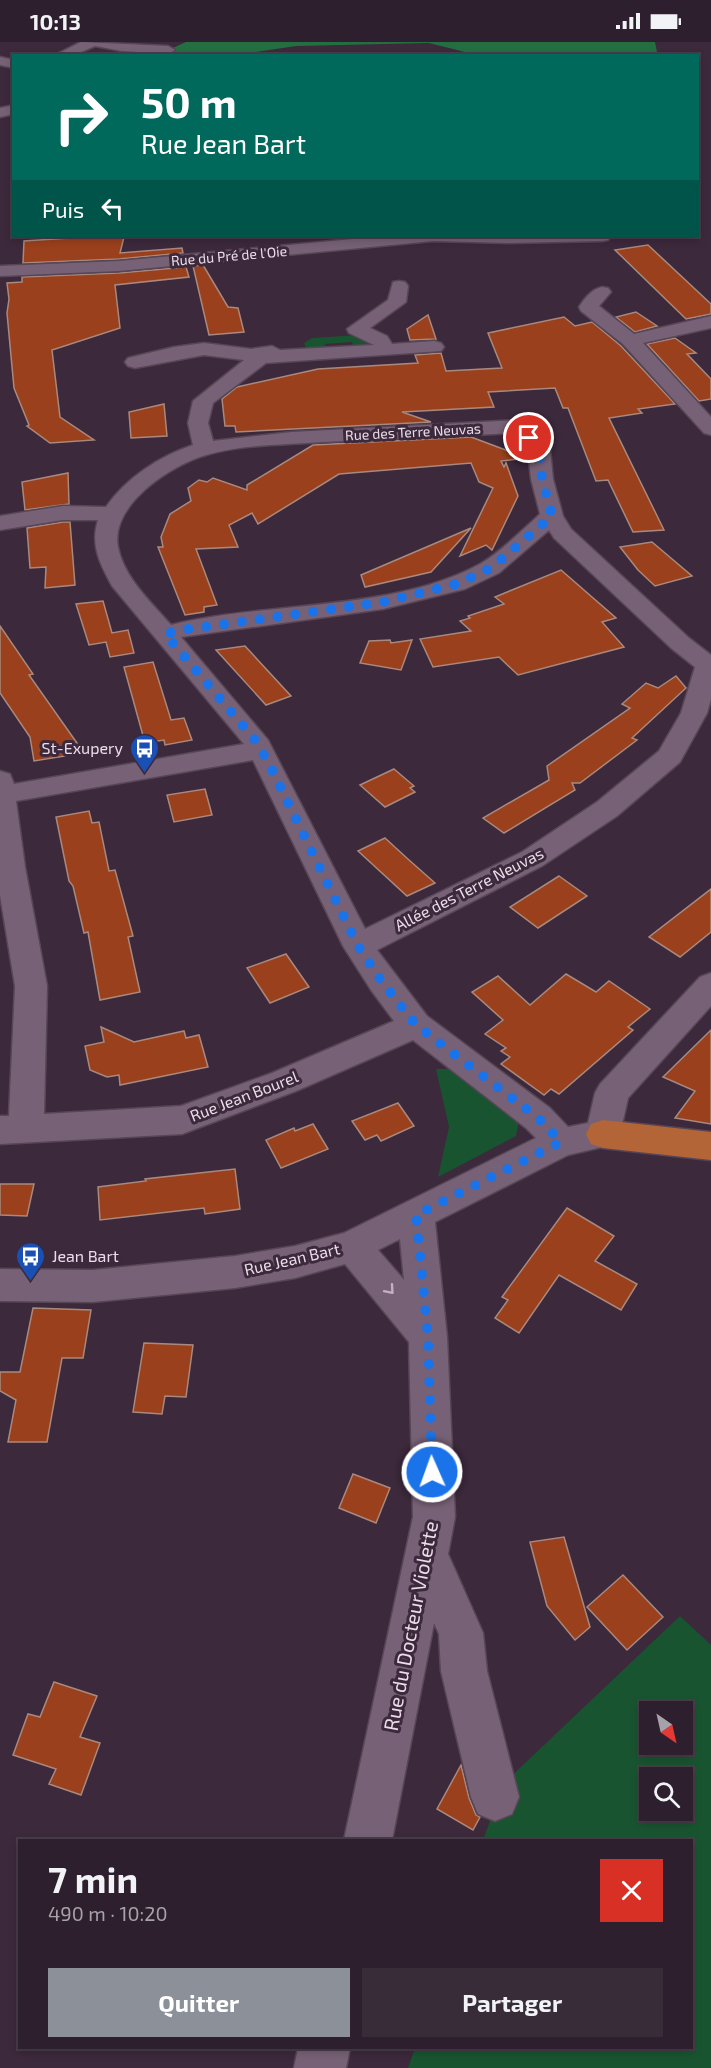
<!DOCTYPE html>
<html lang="fr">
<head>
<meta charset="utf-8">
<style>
  body { margin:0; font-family:"Exo 2",sans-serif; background:#392c39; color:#f1f3f6; height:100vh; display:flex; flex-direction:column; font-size:22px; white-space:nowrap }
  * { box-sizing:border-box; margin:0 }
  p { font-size:20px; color:#a7a2aa }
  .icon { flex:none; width:33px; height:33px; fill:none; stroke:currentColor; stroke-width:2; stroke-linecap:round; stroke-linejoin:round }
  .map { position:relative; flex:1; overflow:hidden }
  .side { position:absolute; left:18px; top:1797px; width:675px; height:210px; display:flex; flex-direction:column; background:#2d1f2d; border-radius:0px; box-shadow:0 3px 9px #0003,0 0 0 2px #483d49 }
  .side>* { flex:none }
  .top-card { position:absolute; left:12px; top:12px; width:687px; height:183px; border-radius:0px; box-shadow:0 3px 9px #0003,0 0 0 2px #483d49; background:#00695c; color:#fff; overflow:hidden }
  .needle { width:39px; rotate:146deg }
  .tools { position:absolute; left:639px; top:1659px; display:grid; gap:12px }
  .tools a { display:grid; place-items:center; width:54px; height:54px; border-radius:0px; background:#2d1f2d; box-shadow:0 3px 9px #0003,0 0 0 2px #483d49; font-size:30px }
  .pin { position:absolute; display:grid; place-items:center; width:51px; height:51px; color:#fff; margin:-26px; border:3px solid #fff; border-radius:50%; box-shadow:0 2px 6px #0007 }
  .me { position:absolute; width:66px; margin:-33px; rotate:358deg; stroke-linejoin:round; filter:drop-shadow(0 0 4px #0008) }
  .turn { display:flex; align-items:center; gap:21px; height:126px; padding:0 30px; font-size:27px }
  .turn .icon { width:78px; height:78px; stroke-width:2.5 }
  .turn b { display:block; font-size:42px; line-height:51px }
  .then { display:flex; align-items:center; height:57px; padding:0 30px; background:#0003; gap:12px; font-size:22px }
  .round { display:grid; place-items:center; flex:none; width:63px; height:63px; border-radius:0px; background:#392c39 }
  .overview { display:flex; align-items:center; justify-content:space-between; height:102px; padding:0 30px }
  h1 { font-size:36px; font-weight:700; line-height:45px }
  .primary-button { display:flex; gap:12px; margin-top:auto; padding:12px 30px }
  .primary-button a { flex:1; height:69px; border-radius:0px; background:#8c9099; color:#fff; font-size:24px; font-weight:700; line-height:69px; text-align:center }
  .primary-button a+a { background:#392c39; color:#f1f3f6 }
  .status { display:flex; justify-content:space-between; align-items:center; height:42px; padding:0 30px; background:#2d1f2d; direction:ltr }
  .status svg { height:16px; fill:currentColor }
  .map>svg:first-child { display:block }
  .green { fill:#195430; fill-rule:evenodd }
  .forest { fill:#246f41 }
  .building { fill:#9a401c; stroke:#a9897e; stroke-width:1.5 }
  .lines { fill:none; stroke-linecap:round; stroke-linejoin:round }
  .minor-casing { stroke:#574656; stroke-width:3 }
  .major-casing { stroke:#574656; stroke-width:3 }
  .minor { fill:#776176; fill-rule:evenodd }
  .major { fill:#b36538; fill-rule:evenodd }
  .oneway { stroke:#c2b2c1 }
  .route { stroke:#1a73e8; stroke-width:10; stroke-dasharray:0 18 }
  .labels { text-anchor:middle; stroke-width:6; stroke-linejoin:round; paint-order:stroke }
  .far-street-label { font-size:14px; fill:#eadde9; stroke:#3c293c }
  .poi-label { font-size:16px; fill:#eadde9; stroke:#3c293c; text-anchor:end }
  .street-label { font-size:16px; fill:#eadde9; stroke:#3c293c }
  .near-street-label { font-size:20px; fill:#eadde9; stroke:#3c293c }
</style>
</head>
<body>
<div class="status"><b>10:13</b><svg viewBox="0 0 49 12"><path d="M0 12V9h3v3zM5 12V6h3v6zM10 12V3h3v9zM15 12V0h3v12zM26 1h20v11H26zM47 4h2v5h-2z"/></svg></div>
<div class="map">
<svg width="711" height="2026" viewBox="0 0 711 2026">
  <rect width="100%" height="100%" fill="#3c293c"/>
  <!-- green -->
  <g class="green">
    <path d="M358 293 371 297 372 303 354 307 352 300 325 302 326 308 306 306 304 301 312 296Z"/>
    <path d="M436 1027H455L519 1078 516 1094 438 1135 449 1085Z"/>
    <path d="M680 1574 711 1603V2026H408L415 2006H692V1798H483L504 1741ZM650 1670H682V1702H650ZM650 1736H682V1768H650Z"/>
  </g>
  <!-- forest -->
  <path class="forest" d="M186 0H655L657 10 666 13 481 14 429 1 296 4 236 13 155 14Z"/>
  <!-- building -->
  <g class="building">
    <path d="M101 194 124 195 120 211 182 206 183 211 119 217 23 221 24 199Z"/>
    <path d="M648 203 711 262V272L686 277 615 208Z"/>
    <path d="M203 223 228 265 238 266 244 290 209 293 193 224Z"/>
    <path d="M186 225 189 235 115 243 120 286 52 308 60 375 94 398 50 401 27 384 29 383 14 346 7 271 9 257 7 241 22 240V235L119 231Z"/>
    <path d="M636 270 657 284 635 290 616 275Z"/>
    <path d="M428 273 436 297 410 298 407 287Z"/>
    <path d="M564 275 575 284 592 280 621 304 675 362 638 367 642 371 609 376 664 488 633 490 608 438 596 439 568 366H563L555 346 488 350 494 365 402 370 431 380 236 390 235 384H225L222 357 237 345 318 327 418 321 415 313 441 311 446 329 502 326 488 291Z"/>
    <path d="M675 296 696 311 687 312 711 337V357L699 359 647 302Z"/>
    <path d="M164 362 167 394 131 396 129 370Z"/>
    <path d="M471 395 527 416 501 419 504 425 506 421 518 454 492 508 486 503 460 514 493 446 479 440 471 421 339 432 258 482 252 471 229 483 238 505 196 507 217 563 204 565V570L185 573 158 505H163L161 495 170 472 191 459 188 446 199 438 207 440 213 436 247 448V443L313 403Z"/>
    <path d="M68 431 69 462 25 468 22 440Z"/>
    <path d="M63 480H70L75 543 45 546 46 525 30 526 27 486Z"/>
    <path d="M471 486 431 530 365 545 361 533Z"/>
    <path d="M652 500 692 534 655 544 638 528 620 505Z"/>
    <path d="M561 528 616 576 602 580 624 605 518 633 499 615 433 625 420 597 471 589 460 579 470 576 468 574 504 562 495 555Z"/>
    <path d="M103 559 112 591 128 588 134 611 110 615 106 600 89 603 76 562Z"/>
    <path d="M0 584 33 632 29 633 84 711 34 719 30 695 0 651Z"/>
    <path d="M390 598 391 601 412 598 401 628 360 621 369 599Z"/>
    <path d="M245 604 291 654 266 663 216 608Z"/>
    <path d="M153 620 171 678 184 676 192 698 165 703 164 698 145 701 124 625Z"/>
    <path d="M676 634 686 646 632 696 637 698 580 741H572L575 748 504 791 483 776 549 738 547 724 630 666 622 662 646 641 658 646Z"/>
    <path d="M394 727 414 744 410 746 415 750 385 765 360 743Z"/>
    <path d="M205 747 212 773 174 780 167 753Z"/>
    <path d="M89 769 92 781 99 780 109 829 115 828 133 894 128 895 140 950 100 958 88 890 84 891 73 844 69 839 56 775Z"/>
    <path d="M385 796 409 818 435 841 407 854 358 809Z"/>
    <path d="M559 834 587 854 538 886 510 865Z"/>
    <path d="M711 847V890L680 915 649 895Z"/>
    <path d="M286 912 309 945 270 961 247 926Z"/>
    <path d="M566 932 596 950 609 939 650 967 628 985 633 988 559 1052 551 1047 544 1053 501 1022 510 1015 501 1009 506 1006 485 992 503 978 472 950 498 934 530 963Z"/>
    <path d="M101 985 134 1000 184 989 186 996 199 993 208 1025 120 1043 119 1033 107 1035 90 1028 85 1004 104 1000Z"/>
    <path d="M711 988V1082L675 1076 695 1049 663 1035Z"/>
    <path d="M398 1061 414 1084 381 1099 377 1093 365 1098 352 1079Z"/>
    <path d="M313 1082 328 1107 281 1126 266 1098 294 1086 295 1089Z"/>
    <path d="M235 1127 240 1167 205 1172 204 1166 186 1168 100 1178 98 1145 146 1139 145 1137Z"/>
    <path d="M0 1142H34L27 1174 0 1173Z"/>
    <path d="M567 1166 614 1194 595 1219 637 1242 621 1268 559 1233 519 1291 495 1276 508 1258 502 1255Z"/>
    <path d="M33 1266 91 1268 83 1316H62L47 1400H8L16 1358 0 1349V1330H20Z"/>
    <path d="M144 1301 193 1303 186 1355 165 1354 162 1372 133 1370Z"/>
    <path d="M353 1432 390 1446 376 1481 339 1466Z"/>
    <path d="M564 1495 590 1585 575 1598 547 1564 530 1500Z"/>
    <path d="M623 1533 663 1575 627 1608 587 1565Z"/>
    <path d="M54 1640 97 1654 80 1695 100 1701 81 1753 49 1742 56 1727 13 1713 28 1672 40 1675Z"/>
    <path d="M461 1723 469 1756 476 1773 480 1775 473 1788 437 1767Z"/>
  </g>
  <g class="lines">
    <defs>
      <g id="minor">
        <path d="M81 0 168 4 175 8 168 12 122 9 95 4 72 14H53Z"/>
        <path d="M0 15 14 18V26L0 23Z"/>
        <path d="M14 63V72L0 75V66Z"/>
        <path d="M385 194H611L608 198 602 199 509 201 433 199 119 229 0 234V224L119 219Z"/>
        <path d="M399 239 405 240 408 244 406 260 370 286 387 294 392 302 434 299 441 301 444 305 441 309 266 321 213 361 208 381 213 399 292 390 520 378 527 380 550 408 553 437 563 474 571 487 689 596 711 613V657L707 671 680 720 617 774 542 824 377 908 427 974 550 1066 568 1085 588 1081 595 1051 600 1042 700 935 711 931V964L628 1056 620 1092 615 1102 568 1113 435 1180 447 1295 455 1475 448 1512 483 1591 487 1629 519 1755 512 1772 495 1779 478 1772 471 1755 441 1629 439 1592 434 1581 392 1798H344L413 1475 409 1300 345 1222 295 1236 235 1246 93 1260 0 1259V1227L93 1228 235 1214 295 1204 344 1191 536 1096 526 1086 413 998 296 1049 182 1092 0 1102V1074H9L15 944 0 853V729L10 732 14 742 244 702 112 544C100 522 90 503 98 478H63L0 488V474L63 464 106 465C126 436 160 414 193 403L188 381 193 359 244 318 204 313 135 326 128 324 125 320 128 316 174 305 204 301 251 307 272 304 280 308 374 303 349 291 347 287 388 258 393 240ZM514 391 528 409 531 437 540 472C522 488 500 511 480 522 392 570 267 559 171 583 151 560 124 536 118 505 110 463 171 423 206 413 243 402 285 403 323 400 387 397 451 394 514 391ZM549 488 554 496 671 606 695 625 681 671 659 709 597 760 522 810 365 887 268 698 181 595 383 567 465 547 499 531ZM253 718 343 904 371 948 394 979 272 1031 181 1064 44 1072 47 944 25 825 16 759ZM400 1197 404 1238 378 1208Z"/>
        <path d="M602 245 608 246 611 250 599 264 634 292 711 274V286L643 301 711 375V393L704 391 623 302 581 269 579 265C584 257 592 247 602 245Z"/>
        <path d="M298 2006H350L346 2026H294Z"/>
      </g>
      <path id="major" d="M603 1078 711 1090V1118L603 1106 591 1102 586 1092 591 1082Z"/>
    </defs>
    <!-- minor casing -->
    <use href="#minor" class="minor-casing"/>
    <!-- major casing -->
    <use href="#major" class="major-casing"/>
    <!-- minor -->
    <use href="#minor" class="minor"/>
    <!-- major -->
    <use href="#major" class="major"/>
  </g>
  <!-- one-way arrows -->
  <defs><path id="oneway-chevron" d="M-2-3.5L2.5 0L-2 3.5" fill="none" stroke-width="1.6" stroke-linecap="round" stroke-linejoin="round" transform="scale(1.5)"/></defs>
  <use class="oneway" href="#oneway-chevron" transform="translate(390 1248) rotate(49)"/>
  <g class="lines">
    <!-- route -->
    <path class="route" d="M432 1430 428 1295 416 1173 561 1100 538 1076 416 983 382 940 358 904 268 720 255 698 165 592 182 588 383 560 457 542 491 526 552 474 542 437 539 408 529 396"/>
  </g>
  <!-- icons -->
  <defs>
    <symbol id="bus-pin" viewBox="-11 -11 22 30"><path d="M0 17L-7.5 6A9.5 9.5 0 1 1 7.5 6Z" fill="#1a4fb4" stroke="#3c293c"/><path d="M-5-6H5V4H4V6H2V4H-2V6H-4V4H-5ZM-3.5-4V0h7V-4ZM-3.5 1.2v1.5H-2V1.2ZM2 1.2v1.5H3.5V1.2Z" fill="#fff"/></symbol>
  </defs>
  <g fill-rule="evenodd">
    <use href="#bus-pin" x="128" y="690" width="33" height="45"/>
    <use href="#bus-pin" x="14" y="1198" width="33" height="45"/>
  </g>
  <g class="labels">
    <!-- far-street labels -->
    <g class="far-street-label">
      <text transform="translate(229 214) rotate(-5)" y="5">Rue du Pré de l'Oie</text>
      <text transform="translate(413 390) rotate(-3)" y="5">Rue des Terre Neuvas</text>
    </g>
    <!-- poi labels -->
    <g class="poi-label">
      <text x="123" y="712">St-Exupery</text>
      <text x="52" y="1220" text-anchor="start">Jean Bart</text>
    </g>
    <!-- street labels -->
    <g class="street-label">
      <text transform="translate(469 847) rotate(-27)" y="6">Allée des Terre Neuvas</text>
      <text transform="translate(244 1054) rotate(-21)" y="6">Rue Jean Bourel</text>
      <text transform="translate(292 1217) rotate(-13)" y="6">Rue Jean Bart</text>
    </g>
    <!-- near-street labels -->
    <g class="near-street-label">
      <text transform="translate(411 1584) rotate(-79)" y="7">Rue du Docteur Violette</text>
    </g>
  </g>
</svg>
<div class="tools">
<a><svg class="needle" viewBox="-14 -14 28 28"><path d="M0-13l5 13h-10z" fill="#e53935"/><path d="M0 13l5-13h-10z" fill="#a7a2aa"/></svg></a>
<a><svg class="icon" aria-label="search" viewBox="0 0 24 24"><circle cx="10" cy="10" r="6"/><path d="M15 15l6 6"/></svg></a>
</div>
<div class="pin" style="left:529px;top:396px;background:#d93025"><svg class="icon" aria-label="arrive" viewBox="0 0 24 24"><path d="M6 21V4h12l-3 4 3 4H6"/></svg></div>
<svg class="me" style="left:432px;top:1430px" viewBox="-20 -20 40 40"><circle r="17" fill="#1a73e8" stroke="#fff" stroke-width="3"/><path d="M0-11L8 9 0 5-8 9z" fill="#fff"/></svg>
<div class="top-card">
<div class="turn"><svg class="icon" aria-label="right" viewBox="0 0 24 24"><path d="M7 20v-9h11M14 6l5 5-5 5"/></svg><div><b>50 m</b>Rue Jean Bart</div></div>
<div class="then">Puis<svg class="icon" aria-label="left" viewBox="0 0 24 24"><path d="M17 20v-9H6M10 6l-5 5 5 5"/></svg></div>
</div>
<section class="side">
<div class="overview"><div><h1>7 min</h1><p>490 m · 10:20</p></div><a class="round" style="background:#d93025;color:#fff"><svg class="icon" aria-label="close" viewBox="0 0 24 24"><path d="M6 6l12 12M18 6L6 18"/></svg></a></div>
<div class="primary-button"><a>Quitter</a><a>Partager</a></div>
</section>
</div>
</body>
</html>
